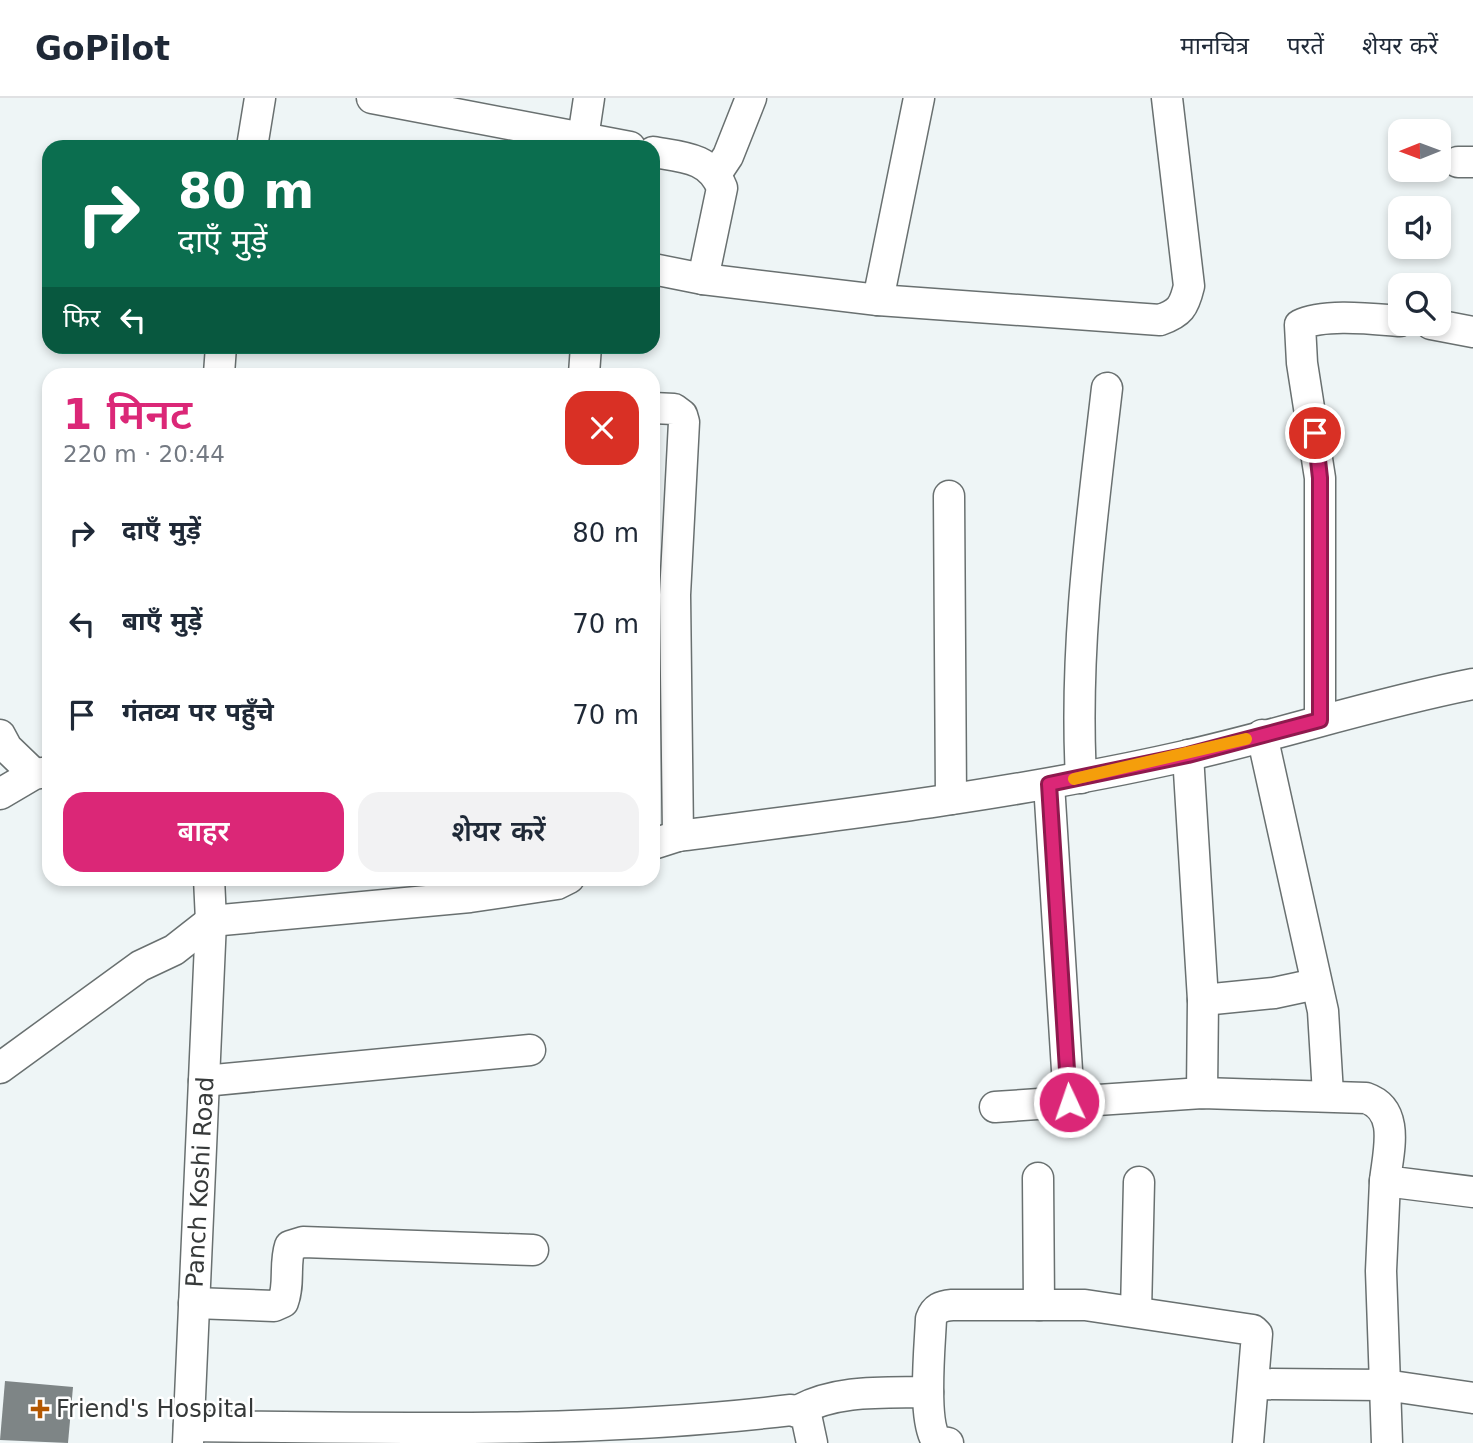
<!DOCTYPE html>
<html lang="hi">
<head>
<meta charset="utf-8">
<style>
  body { margin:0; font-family:"DejaVu Sans","Noto Sans Devanagari",sans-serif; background:#f2f2f3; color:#1f2937; height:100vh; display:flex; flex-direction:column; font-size:26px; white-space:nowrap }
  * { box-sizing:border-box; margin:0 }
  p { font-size:23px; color:#747a83 }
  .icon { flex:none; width:38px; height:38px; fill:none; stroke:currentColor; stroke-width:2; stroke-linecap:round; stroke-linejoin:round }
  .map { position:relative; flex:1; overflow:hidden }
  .sheet { position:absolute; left:42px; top:270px; width:618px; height:518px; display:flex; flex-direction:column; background:#fff; border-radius:21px; box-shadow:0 4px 10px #0003 }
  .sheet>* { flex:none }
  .guide { position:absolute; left:42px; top:42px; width:618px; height:214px; border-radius:21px; box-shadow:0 4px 10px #0003; background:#0b6e4f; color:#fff; overflow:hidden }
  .needle { width:46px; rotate:269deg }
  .fabs { position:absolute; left:1388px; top:21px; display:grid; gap:14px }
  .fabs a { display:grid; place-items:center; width:63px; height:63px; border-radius:14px; background:#fff; box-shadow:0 4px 10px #0003; font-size:35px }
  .pin { position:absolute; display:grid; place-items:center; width:60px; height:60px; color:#fff; margin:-30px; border:4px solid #fff; border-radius:50%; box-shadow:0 2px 7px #0007 }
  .me { position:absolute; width:77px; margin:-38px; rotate:357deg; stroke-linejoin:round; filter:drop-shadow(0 0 5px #0008) }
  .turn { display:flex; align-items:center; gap:24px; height:147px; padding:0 21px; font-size:32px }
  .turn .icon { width:91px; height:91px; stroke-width:2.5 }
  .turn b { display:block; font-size:49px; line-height:60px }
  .then { display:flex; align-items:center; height:66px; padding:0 21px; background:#0003; gap:14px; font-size:26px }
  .round { display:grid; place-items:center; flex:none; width:74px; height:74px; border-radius:21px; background:#f2f2f3 }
  .head { display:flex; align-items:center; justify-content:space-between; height:119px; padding:0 21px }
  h1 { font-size:42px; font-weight:600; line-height:52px; color:#db2777 }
  .action { display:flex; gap:14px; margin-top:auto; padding:14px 21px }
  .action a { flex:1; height:80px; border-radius:21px; background:#db2777; color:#fff; font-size:28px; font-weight:600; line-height:80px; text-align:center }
  .action a+a { background:#f2f2f3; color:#1f2937 }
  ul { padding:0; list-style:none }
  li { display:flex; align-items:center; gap:21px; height:91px; padding:0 21px }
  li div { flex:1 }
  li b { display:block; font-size:26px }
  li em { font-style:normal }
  header { display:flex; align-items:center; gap:42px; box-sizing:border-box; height:98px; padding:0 35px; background:#fff; border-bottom:2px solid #e0e1e3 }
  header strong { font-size:33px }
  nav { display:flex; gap:38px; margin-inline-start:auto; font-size:24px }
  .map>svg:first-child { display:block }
  .building { fill:#7e8586 }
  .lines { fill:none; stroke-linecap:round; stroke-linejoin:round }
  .minor-casing { stroke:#697070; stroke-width:33 }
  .minor { stroke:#fff; stroke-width:30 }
  .route-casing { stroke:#8e194d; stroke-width:18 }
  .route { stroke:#db2777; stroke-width:12 }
  .slow { stroke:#f59e0b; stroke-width:12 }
  .poi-dot { fill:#b35700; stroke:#fff; stroke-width:2.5 }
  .labels { text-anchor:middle; stroke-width:5; stroke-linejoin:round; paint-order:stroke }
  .street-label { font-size:24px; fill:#363939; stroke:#fff }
  .poi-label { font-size:24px; fill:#363939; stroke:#fff; text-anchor:start }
</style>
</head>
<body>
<header>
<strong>GoPilot</strong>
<nav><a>मानचित्र</a><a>परतें</a><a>शेयर करें</a></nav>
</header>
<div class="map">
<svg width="1473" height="1345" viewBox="0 0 1473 1345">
  <rect width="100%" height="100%" fill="#eef5f6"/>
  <!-- building -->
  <path class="building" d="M5 1283 73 1289 68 1345 0 1342Z"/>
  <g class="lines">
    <defs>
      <g id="minor">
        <path d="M372 0 630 49"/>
        <path d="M583 40 589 0"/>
        <path d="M252 49 260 0"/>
        <path d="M653 54C682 59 710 59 722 90L703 181 878 202 1160 222C1180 215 1184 209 1189 188L1167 0"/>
        <path d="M1458 64H1473"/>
        <path d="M716 76 728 58 751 0"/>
        <path d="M653 171 703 181"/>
        <path d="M878 202 919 0"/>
        <path d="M1431 226 1473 234"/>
        <path d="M219 276 221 248"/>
        <path d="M584 276 586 248"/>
        <path d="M653 310 674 311 682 317 684 324 675 497 678 738"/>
        <path d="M949 398 951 701"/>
        <path d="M1320 622V380L1302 265 1300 227C1323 215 1374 221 1400 223"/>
        <path d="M0 637 7 650 34 676"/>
        <path d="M1262 637 1323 913 1328 996"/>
        <path d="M1188 657 1203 902 1202 995"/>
        <path d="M1081 680C1074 548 1092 420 1107 290"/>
        <path d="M1049 686 1069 1004"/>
        <path d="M0 696 34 676 49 674"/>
        <path d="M653 746 678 738C848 716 1018 696 1185 658 1282 636 1376 605 1473 586"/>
        <path d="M1203 902 1274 895 1316 886"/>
        <path d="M0 970 140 868 174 852 211 823 470 799 557 786 569 780"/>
        <path d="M204 983 530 952"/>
        <path d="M995 1009 1202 995 1366 1000C1401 1012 1388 1054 1385 1083L1473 1094"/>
        <path d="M1038 1080 1039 1207"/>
        <path d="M194 1205 274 1208 283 1204C290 1186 284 1166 290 1148L303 1144 533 1152"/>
        <path d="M1136 1214 1139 1084"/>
        <path d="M1254 1286 1385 1287 1381 1173 1385 1083"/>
        <path d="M799 1312C839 1291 884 1295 928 1294"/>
        <path d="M189 1328C391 1330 591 1336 791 1312L806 1317 812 1345"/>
        <path d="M188 1345 211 823 209 780"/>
        <path d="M948 1345 937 1343C922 1324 930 1247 931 1221 935 1210 941 1208 952 1207H1085L1253 1232 1257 1236 1248 1345"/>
        <path d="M1387 1345 1385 1287 1473 1300"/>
      </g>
    </defs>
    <!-- minor casing -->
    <use href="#minor" class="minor-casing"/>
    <!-- minor -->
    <use href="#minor" class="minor"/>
  </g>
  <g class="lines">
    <defs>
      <path id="route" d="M1069 1004 1049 686 1188 657 1320 622V380L1315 335"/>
    </defs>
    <!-- route casing -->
    <use href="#route" class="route-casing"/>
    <!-- route -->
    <use href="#route" class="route"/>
    <!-- slow -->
    <path class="slow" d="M1074 681 1246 641"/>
  </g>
  <!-- markers -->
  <path class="poi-dot" d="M36.5 1300.5h7v7h7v7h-7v7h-7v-7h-7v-7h7z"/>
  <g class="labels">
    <!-- street labels -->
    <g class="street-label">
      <text transform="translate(200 1084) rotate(-87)" y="8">Panch Koshi Road</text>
    </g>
    <!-- poi labels -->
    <g class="poi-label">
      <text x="56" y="1319">Friend's Hospital</text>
    </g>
  </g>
</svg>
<div class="fabs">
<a><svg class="needle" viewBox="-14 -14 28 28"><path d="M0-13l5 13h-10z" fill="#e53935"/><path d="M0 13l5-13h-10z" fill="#747a83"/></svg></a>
<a><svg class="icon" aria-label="sound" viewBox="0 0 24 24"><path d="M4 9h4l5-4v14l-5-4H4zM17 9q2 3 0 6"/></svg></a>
<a><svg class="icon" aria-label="search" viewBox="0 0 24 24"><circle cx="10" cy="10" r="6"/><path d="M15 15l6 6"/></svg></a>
</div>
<div class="pin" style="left:1315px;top:335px;background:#d93025"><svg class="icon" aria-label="arrive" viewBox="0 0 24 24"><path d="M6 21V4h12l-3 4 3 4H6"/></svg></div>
<svg class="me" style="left:1069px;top:1004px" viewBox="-20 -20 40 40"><circle r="17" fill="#db2777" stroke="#fff" stroke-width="3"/><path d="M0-11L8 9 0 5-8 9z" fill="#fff"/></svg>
<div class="guide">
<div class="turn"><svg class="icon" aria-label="right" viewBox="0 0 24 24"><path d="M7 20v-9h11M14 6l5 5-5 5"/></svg><div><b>80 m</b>दाएँ मुड़ें</div></div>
<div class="then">फिर<svg class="icon" aria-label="left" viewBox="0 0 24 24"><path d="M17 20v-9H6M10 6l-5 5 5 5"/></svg></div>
</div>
<section class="sheet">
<div class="head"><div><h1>1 मिनट</h1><p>220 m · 20:44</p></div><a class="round" style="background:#d93025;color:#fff"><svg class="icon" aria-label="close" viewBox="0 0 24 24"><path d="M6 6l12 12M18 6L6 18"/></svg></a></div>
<ul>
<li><svg class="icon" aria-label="right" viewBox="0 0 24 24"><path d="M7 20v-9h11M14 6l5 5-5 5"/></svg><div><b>दाएँ मुड़ें</b></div><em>80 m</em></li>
<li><svg class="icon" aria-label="left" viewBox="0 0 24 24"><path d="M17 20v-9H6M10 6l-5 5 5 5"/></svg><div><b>बाएँ मुड़ें</b></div><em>70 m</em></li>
<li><svg class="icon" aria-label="arrive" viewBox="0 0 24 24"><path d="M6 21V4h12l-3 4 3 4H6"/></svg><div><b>गंतव्य पर पहुँचे</b></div><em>70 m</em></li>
</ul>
<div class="action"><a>बाहर</a><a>शेयर करें</a></div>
</section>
</div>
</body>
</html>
